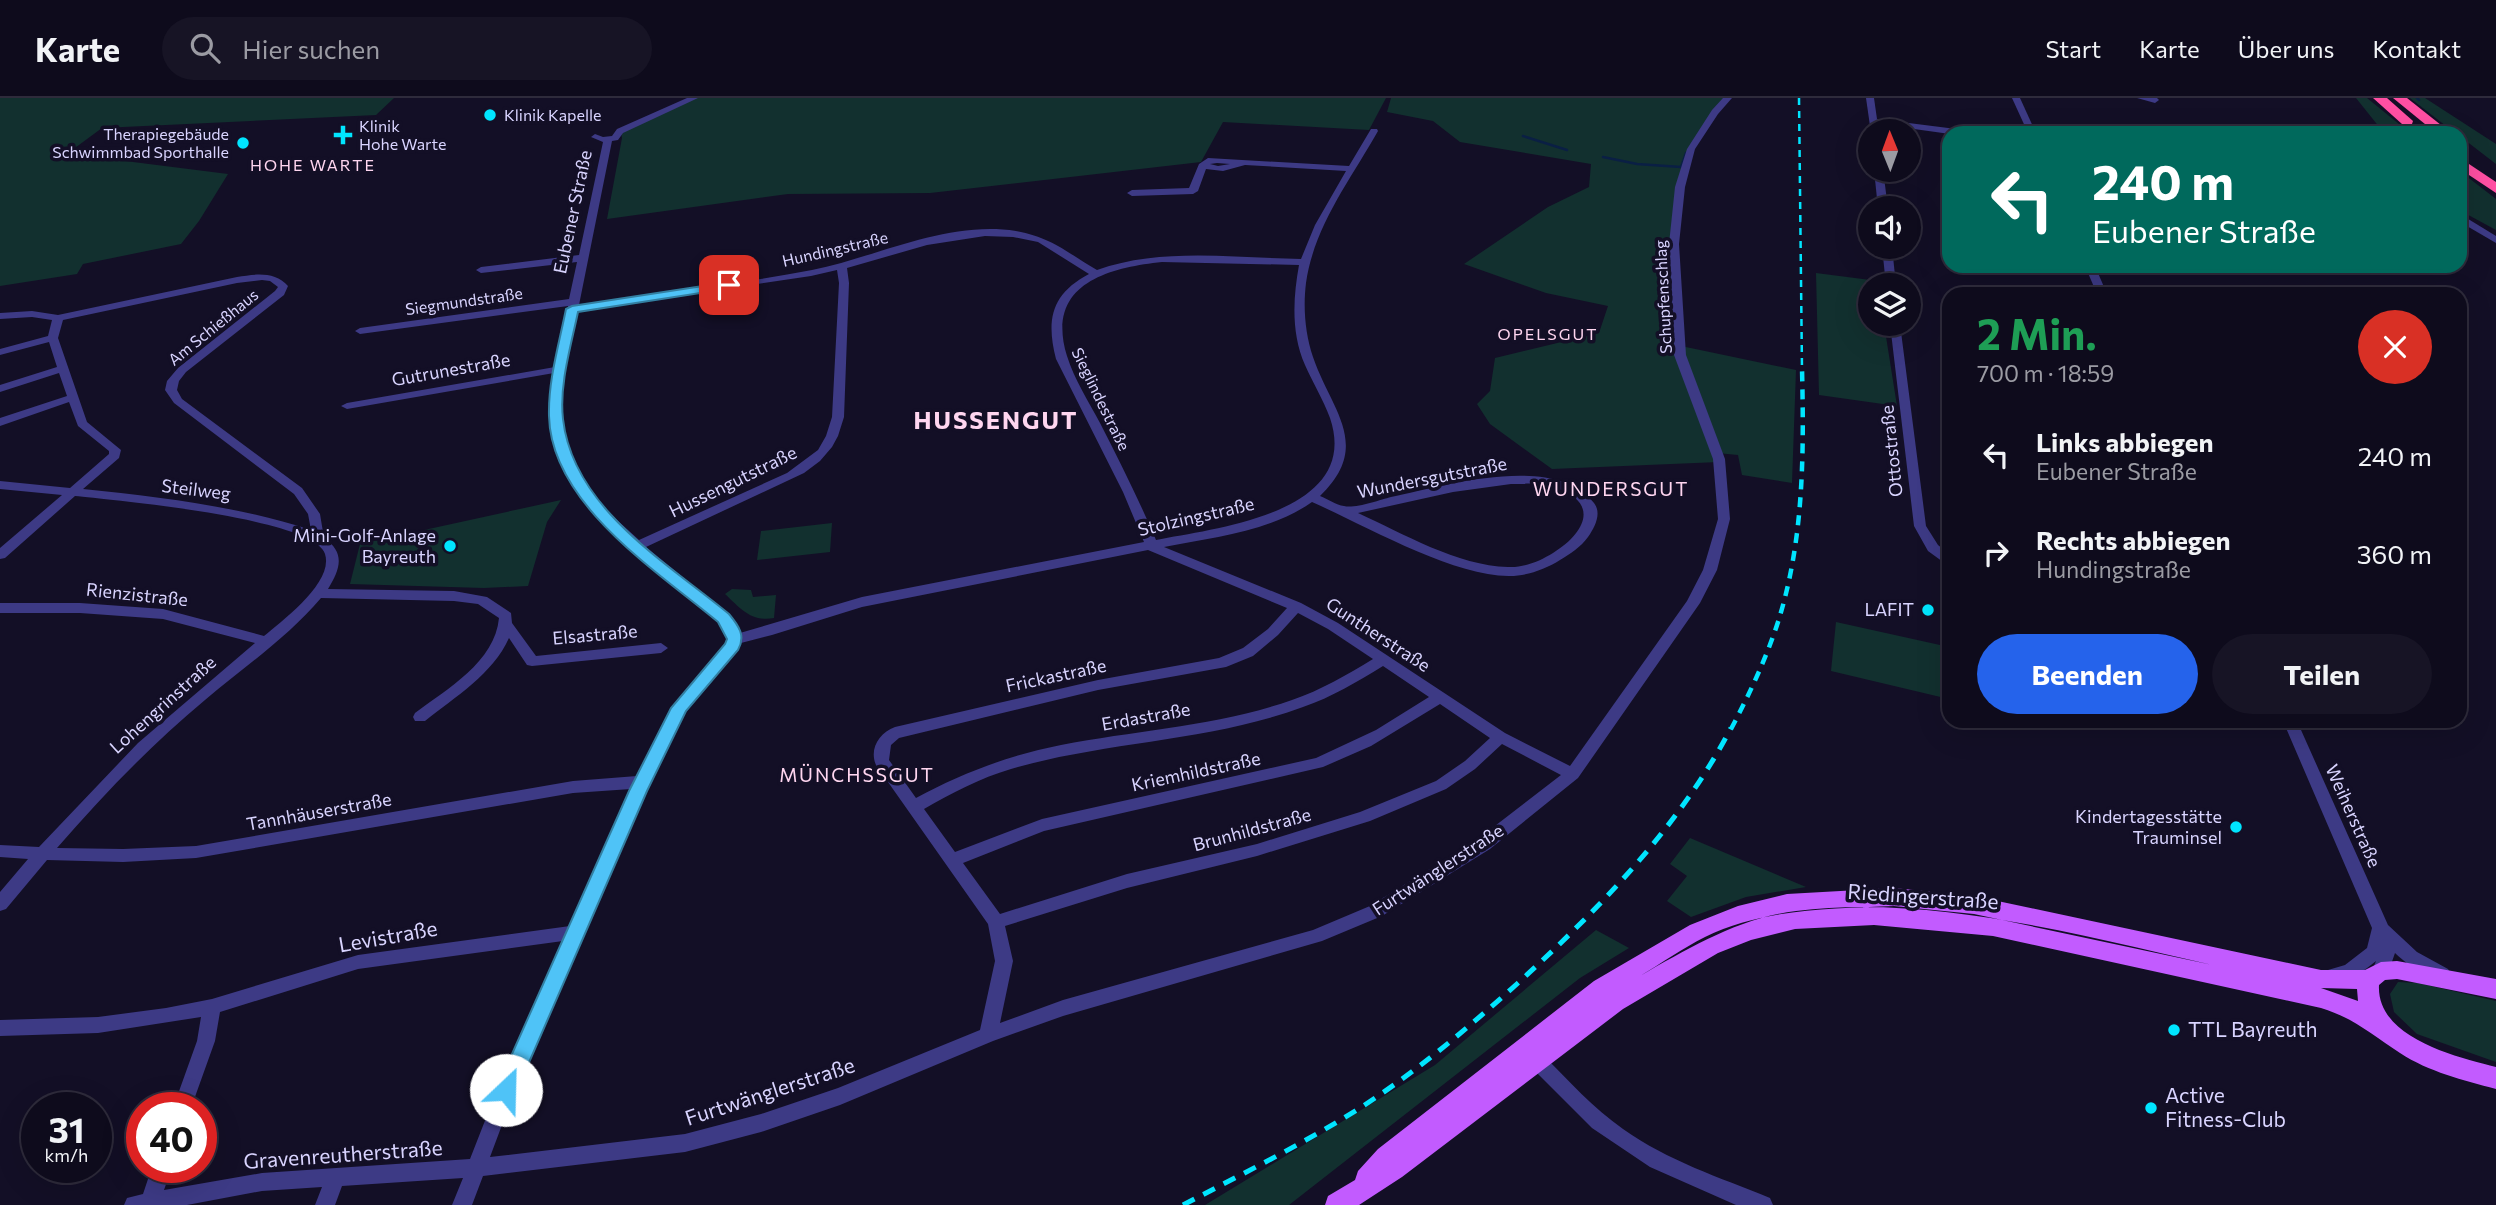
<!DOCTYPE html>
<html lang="de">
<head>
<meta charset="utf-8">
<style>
  body { margin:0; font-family:Commissioner,sans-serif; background:#171425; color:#f1f3f6; height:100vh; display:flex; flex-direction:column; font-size:26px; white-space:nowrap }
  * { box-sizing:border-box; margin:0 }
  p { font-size:23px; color:#9b9ba3 }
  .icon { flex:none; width:38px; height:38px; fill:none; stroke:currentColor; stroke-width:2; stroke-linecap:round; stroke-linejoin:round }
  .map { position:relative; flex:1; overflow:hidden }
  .drawer { position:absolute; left:1942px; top:189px; width:525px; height:441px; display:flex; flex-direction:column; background:#0e0b1c; border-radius:21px; box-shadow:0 7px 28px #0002,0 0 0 2px #2e2b3b }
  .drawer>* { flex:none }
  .banner { position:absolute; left:1942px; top:28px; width:525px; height:147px; border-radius:21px; box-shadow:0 7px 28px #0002,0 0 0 2px #2e2b3b; background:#00695c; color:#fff; overflow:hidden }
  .needle { width:46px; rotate:359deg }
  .fabs { position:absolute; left:1858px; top:21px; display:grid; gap:14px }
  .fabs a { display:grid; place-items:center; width:63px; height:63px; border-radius:50%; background:#0e0b1c; box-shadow:0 7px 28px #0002,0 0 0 2px #2e2b3b; font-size:35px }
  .speed { position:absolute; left:21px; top:994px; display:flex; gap:14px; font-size:35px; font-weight:700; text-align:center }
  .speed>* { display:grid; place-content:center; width:91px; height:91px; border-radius:50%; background:#0e0b1c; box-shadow:0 7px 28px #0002,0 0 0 2px #2e2b3b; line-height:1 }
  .speed small { font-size:18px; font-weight:400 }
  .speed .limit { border:10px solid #d22; background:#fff; color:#111 }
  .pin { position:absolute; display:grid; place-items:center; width:60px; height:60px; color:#fff; margin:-30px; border-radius:14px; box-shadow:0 4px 10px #0006 }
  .me { position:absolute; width:77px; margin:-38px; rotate:24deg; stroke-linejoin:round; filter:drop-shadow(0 0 5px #0008) }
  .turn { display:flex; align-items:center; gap:24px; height:147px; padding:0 35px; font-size:32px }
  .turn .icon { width:91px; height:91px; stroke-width:2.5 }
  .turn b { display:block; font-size:49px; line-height:60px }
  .round { display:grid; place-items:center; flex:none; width:74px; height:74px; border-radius:37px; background:#171425 }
  .headline { display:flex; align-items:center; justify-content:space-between; height:119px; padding:0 35px }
  h1 { font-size:42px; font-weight:700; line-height:52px; color:#1e9e55 }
  .action { display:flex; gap:14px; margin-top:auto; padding:14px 35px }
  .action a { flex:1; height:80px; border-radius:42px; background:#2563eb; color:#fff; font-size:28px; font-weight:700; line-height:80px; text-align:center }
  .action a+a { background:#171425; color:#f1f3f6 }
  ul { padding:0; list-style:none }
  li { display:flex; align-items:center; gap:21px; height:98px; padding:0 35px }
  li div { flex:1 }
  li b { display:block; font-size:26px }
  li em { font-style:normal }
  header { display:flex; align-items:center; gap:42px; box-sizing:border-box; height:98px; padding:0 35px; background:#0e0b1c; border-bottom:2px solid #2e2b3b }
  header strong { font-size:33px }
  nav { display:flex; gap:38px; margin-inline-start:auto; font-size:24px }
  .search { width:490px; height:63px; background:#171425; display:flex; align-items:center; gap:18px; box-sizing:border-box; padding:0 24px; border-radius:38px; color:#9b9ba3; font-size:26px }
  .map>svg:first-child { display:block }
  .green { fill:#12302f }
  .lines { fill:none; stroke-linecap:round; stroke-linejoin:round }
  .stream { stroke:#0a1f44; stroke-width:2.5 }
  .minor { fill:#3d3a85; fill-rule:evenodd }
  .major { fill:#c25bff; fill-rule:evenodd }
  .highway { fill:#ff4fa3; fill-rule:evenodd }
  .rail-far2 { stroke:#00e5ff; stroke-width:2.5; stroke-dasharray:7 6; stroke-linecap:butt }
  .rail-far1 { stroke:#00e5ff; stroke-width:4.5; stroke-dasharray:10 8; stroke-linecap:butt }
  .rail { stroke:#00e5ff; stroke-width:5; stroke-dasharray:13 10; stroke-linecap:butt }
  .route { fill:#4fc3f7; stroke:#337fa1; stroke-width:2 }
  .poi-dot { fill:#00e5ff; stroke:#130f26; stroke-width:2.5 }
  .labels { text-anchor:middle; stroke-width:7; stroke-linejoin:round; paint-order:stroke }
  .far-poi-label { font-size:16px; fill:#d9d4ff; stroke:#130f26; text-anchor:start }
  .far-neighbourhood-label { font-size:16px; letter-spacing:2px; fill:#ffd6f0; stroke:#130f26 }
  .far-street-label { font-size:16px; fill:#d9d4ff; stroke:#130f26 }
  .street-label { font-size:18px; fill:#d9d4ff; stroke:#130f26 }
  .poi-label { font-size:18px; fill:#d9d4ff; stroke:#130f26; text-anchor:end }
  .neighbourhood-label { font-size:19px; letter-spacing:2px; fill:#ffd6f0; stroke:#130f26 }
  .near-street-label { font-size:21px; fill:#d9d4ff; stroke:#130f26 }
  .near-poi-label { font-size:21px; fill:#d9d4ff; stroke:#130f26; text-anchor:start }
  .district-label { font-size:24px; font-weight:bold; letter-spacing:2px; fill:#ffd6f0; stroke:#130f26 }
</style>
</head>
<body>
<header>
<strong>Karte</strong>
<div class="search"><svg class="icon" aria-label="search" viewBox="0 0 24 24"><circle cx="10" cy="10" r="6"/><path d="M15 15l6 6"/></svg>Hier suchen</div>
<nav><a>Start</a><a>Karte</a><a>Über uns</a><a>Kontakt</a></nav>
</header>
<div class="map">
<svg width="2496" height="1107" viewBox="0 0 2496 1107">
  <rect width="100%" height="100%" fill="#130f26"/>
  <!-- green -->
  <g class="green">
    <path d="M0 0H394L376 17 102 30 64 58 125 63 228 76 199 123 181 146 83 166 77 176 0 188Z"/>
    <path d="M694 0H1386L1369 32 1223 24 1201 64 930 95 788 96 607 121 622 40 621 34Z"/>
    <path d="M1391 0H1728L1691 51 1674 146 1681 248 1796 272 1792 385 1742 377 1738 357 1717 355 1719 364 1552 371 1490 326 1477 306 1490 293 1495 260 1599 235 1608 208 1546 195 1464 166 1548 109 1589 89 1591 66 1460 44 1433 23 1387 14Z"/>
    <path d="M2356 0H2367L2410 35H2384Z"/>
    <path d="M2410 0H2425L2496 46V66L2461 39 2460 35H2455Z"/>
    <path d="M2461 74 2496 101V132L2461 113Z"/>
    <path d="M1816 175 1878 183V187H1871V226H1884L1897 308 1819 297Z"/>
    <path d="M561 402 547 424 528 488 484 490 350 486 360 446Z"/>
    <path d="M832 425 830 454 757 462 761 433Z"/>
    <path d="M732 491 751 492 753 499 776 497 774 520C751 524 741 511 725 496Z"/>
    <path d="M1836 524 1949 549V601L1831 573Z"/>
    <path d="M1690 740 1806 789 1746 799 1691 819 1667 803 1687 778 1670 766Z"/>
    <path d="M1596 832 1629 850 1580 880 1289 1107H1205L1435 967Z"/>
    <path d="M2398 884 2418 885 2496 903V964L2417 936 2394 914 2390 896Z"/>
  </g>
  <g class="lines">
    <!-- stream -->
    <g class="stream">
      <path d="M2417 0 2419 2"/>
      <path d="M1523 38 1567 52"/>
      <path d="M1603 59 1637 66 1681 69 1686 55"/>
    </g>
    <!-- minor -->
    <g class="minor">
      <path d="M687 0H698L623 35 618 42 612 43 579 207C656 195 735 187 812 172 877 159 947 122 1016 133 1053 140 1066 154 1097 172 1161 149 1234 160 1301 161L1315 127 1346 73 1245 67 1223 73 1206 71 1198 93 1193 96 1132 98 1127 95 1132 92 1189 90 1199 66 1208 60 1349 68 1371 31H1377L1378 33C1351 81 1314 128 1306 185 1303 209 1305 236 1313 259 1331 312 1373 347 1320 398 1328 401 1336 407 1344 408 1354 411 1380 402 1391 399 1443 388 1555 354 1594 405 1602 415 1595 429 1588 439 1581 449 1570 456 1560 462 1546 471 1527 478 1510 478 1454 479 1364 427 1312 404 1269 434 1214 439 1164 449L1301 505 1338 525 1505 635 1570 668 1687 503 1703 472 1718 421 1713 361 1674 257 1669 146 1675 89 1687 51 1712 12 1723 0H1732L1718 16 1695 51 1685 89 1679 146 1686 257 1725 361 1730 421 1717 472 1700 505 1578 680 1490 751 1382 818 1322 843 1063 918 993 943 840 1007 761 1034 685 1054 483 1078 472 1107H452L463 1080 342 1088 335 1107H315L322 1089 262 1093 187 1107H124L127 1100 143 1096 152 1069H172L164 1092 262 1075 470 1061 497 992 563 843 358 871 220 914 215 943 191 1010H173L197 943 201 919 98 935 0 938V922L98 919 166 910 212 901 358 857 570 828 631 691 573 695 196 760 123 764 47 762 6 811 0 813V794L28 761 0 759V747L39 749 138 645 255 545 163 521 80 515H0V505H80L163 511 264 538C283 522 334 484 325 456 315 420 113 402 75 398L5 460 0 461V450L62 397 0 391V383L70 390 109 356V353L78 328 69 304 0 328V320L67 298 59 275 0 294V287L57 269 49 244 0 257V251L48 238 52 222 32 219 0 221V215L32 213 58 217 237 179C255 176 275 173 288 188L284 197 186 274 179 283 177 292 182 301 302 390 320 416 324 440C346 455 340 471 328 491L454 493 487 499 511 515 512 525 536 558 661 545 668 550 661 555 532 568 527 567 509 540C493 576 455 599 425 623H415L413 619 415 615C447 591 495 564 499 520L478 506 454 503 321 500C288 539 244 569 205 602 151 647 103 697 57 750L123 751 196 748 573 683 637 678 674 606 727 546C729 537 725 531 719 523 663 476 574 418 554 345 548 322 552 299 554 275L347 311 341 308 347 305 555 269 568 208 360 236 355 233 360 230 569 201 577 164 481 175 476 172 481 169 579 157 603 44 591 39 595 36 603 39 612 38 617 31ZM1217 65 1230 66 1218 68 1210 66ZM985 138 1013 139 1038 144 1089 176C1051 196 1046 222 1056 261L1123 394 1144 444 862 499 740 535 729 517 646 449 804 375 820 363 832 349 838 338 844 319 849 185 847 170 927 147ZM1162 164 1299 167C1293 200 1291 235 1305 267 1313 285 1323 301 1330 320 1362 415 1217 430 1156 442 1139 402 1120 364 1100 325 1089 304 1074 281 1067 258 1045 187 1106 170 1162 164ZM837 172 839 185 832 319 826 338 818 352 787 375 639 442C617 422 595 403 579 378 548 330 567 265 577 213L811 178ZM262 182 270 183 278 189 275 193 178 270 167 283 165 292 174 305 294 396 308 416 311 432C237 408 160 399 83 391L119 360 121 352 87 324 58 240 63 222 237 185ZM1511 386C1525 386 1540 384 1553 389 1600 403 1587 434 1553 455 1540 463 1524 470 1508 469 1458 468 1402 435 1358 415L1453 394ZM1148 452 1287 510 1268 531 1243 550 1219 560 1098 582 895 629C879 635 869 651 876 667L988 826 995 863 980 932 838 990 761 1016 685 1036 490 1059 515 992 650 684 685 613 738 551 741 545 772 537 862 509ZM1298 515 1328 531 1373 561C1347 577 1321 592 1292 602 1218 628 1138 632 1061 647 1010 657 962 675 916 700L889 662 891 647 899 640 1098 592 1226 569 1253 558 1278 537ZM1383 568 1429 599 1376 632 1316 660 1042 721 955 754 924 711C952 695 980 680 1011 671 1106 643 1209 644 1303 609 1332 599 1357 584 1383 568ZM1440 606 1490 640 1465 663 1436 683 1360 714 1257 746 1127 776 1000 816 963 765 1044 733 1323 669 1371 648ZM1502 646 1561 677 1478 741 1370 808 1313 832 1063 902 1000 925 1013 863 1005 828 1127 790 1257 758 1370 723 1446 691 1475 671Z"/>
      <path d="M1866 0H1874L1877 21 1964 32 1968 35 1950 36 1878 26V33L1871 35Z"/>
      <path d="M2012 0H2020L2036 35H2028Z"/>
      <path d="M2137 0H2157L2159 2 2155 5Z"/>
      <path d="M1874 72H1883L1888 110H1878Z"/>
      <path d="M2460 116 2496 138V145L2460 124Z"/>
      <path d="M1882 149H1892L1896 187H1886Z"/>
      <path d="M2085 168H2095L2107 196H2097Z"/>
      <path d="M1890 226H1900L1926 428 1938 447 1950 457V469L1928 453 1914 428Z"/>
      <path d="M2283 623H2297L2388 827 2417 854 2448 871 2451 876 2448 881C2434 886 2405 865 2395 855L2387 878 2381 880 2375 878 2372 873 2376 863C2362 874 2346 889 2328 882L2325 877 2328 872 2345 867 2367 850 2372 830Z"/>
      <path d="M1537 955 1543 957C1569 983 1593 1010 1623 1031 1668 1063 1719 1079 1770 1100L1773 1107H1736L1650 1069 1592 1030 1531 969 1528 963 1531 957Z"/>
    </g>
    <!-- major -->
    <path class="major" d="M1894 790 1974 798 2321 872H2365L2381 864 2397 863 2496 881V901L2397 881 2385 882 2379 887C2376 940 2457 959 2496 969V991C2463 982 2429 974 2400 955 2372 937 2354 920 2321 910L1993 838 1874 827 1795 831 1751 842 1718 855 1623 911 1402 1079 1359 1107H1325L1328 1098 1355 1082 1358 1073 1378 1051 1594 883 1690 827 1738 808 1787 796ZM1894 808 1974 816 2236 872C2097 842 1938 795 1796 813 1739 820 1689 850 1640 878 1662 865 1683 850 1705 839 1764 810 1830 811 1894 808ZM2321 890 2357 891 2358 903Z"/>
    <!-- highway -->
    <g class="highway">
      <path d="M2373 0H2387L2413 23 2412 26H2402Z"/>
      <path d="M2393 0H2407L2451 35H2436Z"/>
      <path d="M2460 60 2496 84V95L2460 71Z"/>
    </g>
    <!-- rail-far2 -->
    <path class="rail-far2" d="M1799 0 1802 272"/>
    <!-- rail-far1 -->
    <path class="rail-far1" d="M1731 631C1749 597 1766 561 1778 524 1804 442 1804 356 1802 270"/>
    <!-- rail -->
    <path class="rail" d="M1183 1107C1242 1076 1303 1046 1360 1010 1416 974 1468 930 1518 885 1599 811 1680 728 1731 630"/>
  </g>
  <!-- route -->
  <path class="route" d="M729 184 733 185V190L578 214C571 248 559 287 563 321 573 410 666 464 729 516 739 528 746 538 738 552L686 613 647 693 514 999 506 1002 499 999 496 992 629 693 671 610 725 546 727 541 718 524C657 473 551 406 549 318 548 283 559 246 566 211L572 208Z"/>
  <!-- markers -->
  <g class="poi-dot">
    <circle cx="490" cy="17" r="7"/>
    <path d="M339.5 26.5h7v7h7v7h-7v7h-7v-7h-7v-7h7z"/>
    <circle cx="243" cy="45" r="7"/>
    <circle cx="450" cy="448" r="7"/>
    <circle cx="1928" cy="512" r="7"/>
    <circle cx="2236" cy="729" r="7"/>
    <circle cx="2174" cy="932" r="7"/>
    <circle cx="2151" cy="1010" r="7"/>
  </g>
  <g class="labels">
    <!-- far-poi labels -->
    <g class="far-poi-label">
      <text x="504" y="23">Klinik Kapelle</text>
      <text x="359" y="34">Klinik<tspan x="359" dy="18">Hohe Warte</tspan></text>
      <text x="229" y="42" text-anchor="end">Therapiegebäude<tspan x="229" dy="18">Schwimmbad Sporthalle</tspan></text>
    </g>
    <!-- far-neighbourhood labels -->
    <g class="far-neighbourhood-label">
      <text x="313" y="73">HOHE WARTE</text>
      <text x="1548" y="242">OPELSGUT</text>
    </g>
    <!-- far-street labels -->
    <g class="far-street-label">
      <text transform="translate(835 151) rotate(-13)" y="6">Hundingstraße</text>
      <text transform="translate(1663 199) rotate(-93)" y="6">Schupfenschlag</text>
      <text transform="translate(464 203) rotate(-8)" y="6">Siegmundstraße</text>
      <text transform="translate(213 229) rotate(-39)" y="6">Am Schießhaus</text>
      <text transform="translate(1101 301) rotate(64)" y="6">Sieglindestraße</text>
    </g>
    <!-- street labels -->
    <g class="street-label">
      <text transform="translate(573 114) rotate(-78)" y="6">Eubener Straße</text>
      <text transform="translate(451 272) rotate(-10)" y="6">Gutrunestraße</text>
      <text transform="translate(1892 353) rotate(-96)" y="6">Ottostraße</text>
      <text transform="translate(1432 380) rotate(-11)" y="6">Wundersgutstraße</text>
      <text transform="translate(733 384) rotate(-26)" y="6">Hussengutstraße</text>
      <text transform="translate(196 392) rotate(7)" y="6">Steilweg</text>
      <text transform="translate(1196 419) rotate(-13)" y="6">Stolzingstraße</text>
      <text transform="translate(137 497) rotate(6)" y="6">Rienzistraße</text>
      <text transform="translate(595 537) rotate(-5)" y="6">Elsastraße</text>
      <text transform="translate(1378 537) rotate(33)" y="6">Guntherstraße</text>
      <text transform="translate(1056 578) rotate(-12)" y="6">Frickastraße</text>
      <text transform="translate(163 607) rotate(-42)" y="6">Lohengrinstraße</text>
      <text transform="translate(1146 619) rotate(-10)" y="6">Erdastraße</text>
      <text transform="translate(1196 674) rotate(-12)" y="6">Kriemhildstraße</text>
      <text transform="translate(319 714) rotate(-10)" y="6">Tannhäuserstraße</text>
      <text transform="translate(2353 718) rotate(66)" y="6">Weiherstraße</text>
      <text transform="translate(1252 732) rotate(-15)" y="6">Brunhildstraße</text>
      <text transform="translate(1438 772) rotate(-33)" y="6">Furtwänglerstraße</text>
    </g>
    <!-- poi labels -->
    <g class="poi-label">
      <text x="436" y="444">Mini-Golf-Anlage<tspan x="436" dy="21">Bayreuth</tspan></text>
      <text x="1914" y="518">LAFIT</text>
      <text x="2222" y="725">Kindertagesstätte<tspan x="2222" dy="21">Trauminsel</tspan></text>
    </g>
    <!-- neighbourhood labels -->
    <g class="neighbourhood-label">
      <text x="1611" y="398">WUNDERSGUT</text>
      <text x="857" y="684">MÜNCHSSGUT</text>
    </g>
    <!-- near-street labels -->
    <g class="near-street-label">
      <text transform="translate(1923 799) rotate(4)" y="7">Riedingerstraße</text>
      <text transform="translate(388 839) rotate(-10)" y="7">Levistraße</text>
      <text transform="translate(770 994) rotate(-18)" y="7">Furtwänglerstraße</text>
      <text transform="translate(343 1057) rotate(-4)" y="7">Gravenreutherstraße</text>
    </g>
    <!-- near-poi labels -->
    <g class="near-poi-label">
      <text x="2188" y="939">TTL Bayreuth</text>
      <text x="2165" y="1005">Active<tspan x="2165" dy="24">Fitness-Club</tspan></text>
    </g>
    <!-- district labels -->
    <g class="district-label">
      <text x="996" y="331">HUSSENGUT</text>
    </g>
  </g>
</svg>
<div class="fabs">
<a><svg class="needle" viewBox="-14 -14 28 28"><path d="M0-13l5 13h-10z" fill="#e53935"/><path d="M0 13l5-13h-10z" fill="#9b9ba3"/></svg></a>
<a><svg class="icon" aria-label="sound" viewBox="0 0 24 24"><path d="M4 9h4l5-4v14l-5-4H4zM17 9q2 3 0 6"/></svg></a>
<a><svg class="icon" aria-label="layers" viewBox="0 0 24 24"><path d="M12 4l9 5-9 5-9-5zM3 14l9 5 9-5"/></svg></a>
</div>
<div class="speed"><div>31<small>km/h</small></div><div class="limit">40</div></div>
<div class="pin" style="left:729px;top:187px;background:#d93025"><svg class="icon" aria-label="arrive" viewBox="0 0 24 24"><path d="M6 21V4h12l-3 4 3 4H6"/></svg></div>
<svg class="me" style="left:506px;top:992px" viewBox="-20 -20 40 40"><circle r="19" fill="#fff"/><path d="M0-13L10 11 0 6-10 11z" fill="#4fc3f7"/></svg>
<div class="banner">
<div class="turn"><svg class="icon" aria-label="left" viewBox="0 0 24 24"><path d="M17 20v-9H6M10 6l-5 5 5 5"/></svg><div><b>240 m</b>Eubener Straße</div></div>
</div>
<section class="drawer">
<div class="headline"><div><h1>2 Min.</h1><p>700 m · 18:59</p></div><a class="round" style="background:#d93025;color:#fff"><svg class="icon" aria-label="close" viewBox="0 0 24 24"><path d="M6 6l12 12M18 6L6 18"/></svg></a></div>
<ul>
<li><svg class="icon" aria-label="left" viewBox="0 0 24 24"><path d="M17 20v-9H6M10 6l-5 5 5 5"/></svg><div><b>Links abbiegen</b><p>Eubener Straße</p></div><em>240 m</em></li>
<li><svg class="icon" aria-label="right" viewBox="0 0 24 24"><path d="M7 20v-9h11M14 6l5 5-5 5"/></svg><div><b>Rechts abbiegen</b><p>Hundingstraße</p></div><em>360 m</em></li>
</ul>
<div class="action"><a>Beenden</a><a>Teilen</a></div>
</section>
</div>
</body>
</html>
